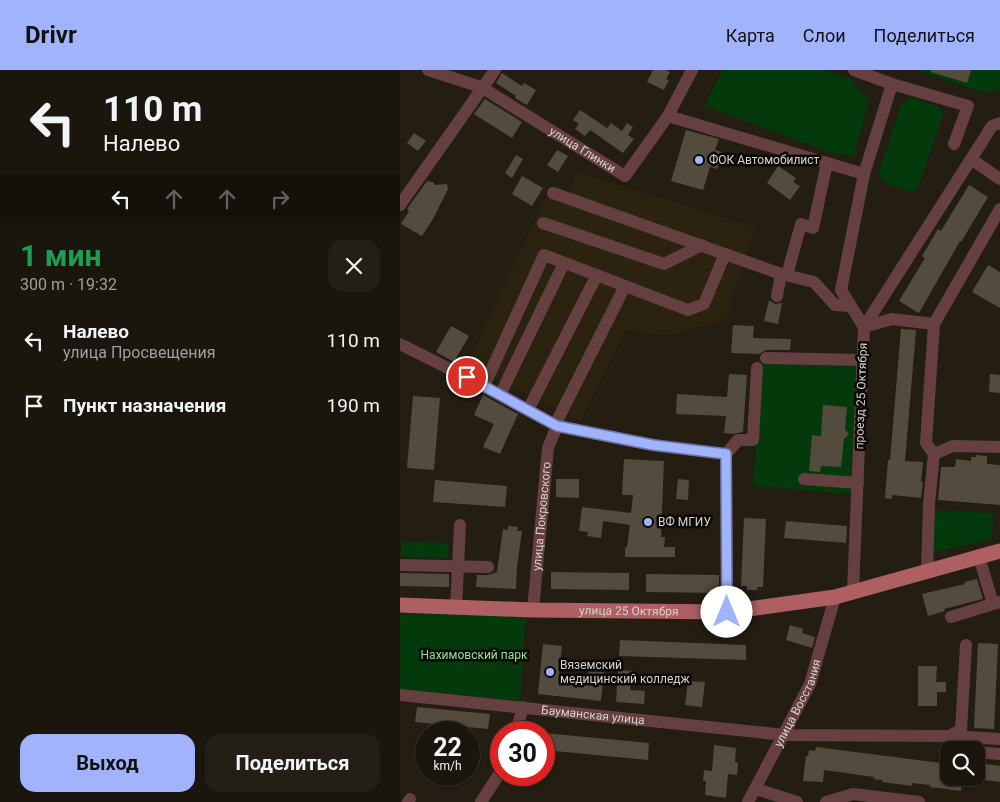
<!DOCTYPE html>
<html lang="ru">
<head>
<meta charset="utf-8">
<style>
  body { margin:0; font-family:Roboto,sans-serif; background:#231f17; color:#f1f3f6; height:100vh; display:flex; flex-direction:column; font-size:19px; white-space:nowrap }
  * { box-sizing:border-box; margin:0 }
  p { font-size:16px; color:#9f9f9e }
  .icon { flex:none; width:28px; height:28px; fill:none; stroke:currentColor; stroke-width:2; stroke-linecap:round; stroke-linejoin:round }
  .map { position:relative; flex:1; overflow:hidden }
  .panel { display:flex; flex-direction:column; background:#1a160e; width:400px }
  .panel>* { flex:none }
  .hud { background:#1a160e; color:#f1f3f6; overflow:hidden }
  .fabs { position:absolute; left:540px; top:671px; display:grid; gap:10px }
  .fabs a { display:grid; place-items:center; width:45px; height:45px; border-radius:10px; background:#1a160e; box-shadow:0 1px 4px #0004,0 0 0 1px #38352e; font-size:25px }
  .speed { position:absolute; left:15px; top:651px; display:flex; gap:10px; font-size:25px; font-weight:700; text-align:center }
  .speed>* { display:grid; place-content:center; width:65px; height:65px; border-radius:50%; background:#1a160e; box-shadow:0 1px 4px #0004,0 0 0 1px #38352e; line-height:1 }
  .speed small { font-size:12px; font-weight:400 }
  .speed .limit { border:8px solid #d22; background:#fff; color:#111 }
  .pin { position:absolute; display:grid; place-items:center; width:42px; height:42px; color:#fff; margin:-21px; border:2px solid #fff; border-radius:50%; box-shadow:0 1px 5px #0007 }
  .me { position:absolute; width:55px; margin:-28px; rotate:0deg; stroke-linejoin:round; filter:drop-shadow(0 0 4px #0008) }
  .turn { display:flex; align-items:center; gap:18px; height:105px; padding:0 20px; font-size:22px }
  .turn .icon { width:65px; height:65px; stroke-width:2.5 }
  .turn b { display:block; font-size:35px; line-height:42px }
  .lanes { display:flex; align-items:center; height:48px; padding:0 20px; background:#0003; justify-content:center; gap:25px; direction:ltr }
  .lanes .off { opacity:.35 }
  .round { display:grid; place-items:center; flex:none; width:52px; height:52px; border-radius:15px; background:#231f17 }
  .overview { display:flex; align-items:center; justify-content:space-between; height:85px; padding:0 20px }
  h1 { font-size:30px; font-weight:700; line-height:38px; color:#1e9e55 }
  .action { display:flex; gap:10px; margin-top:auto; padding:10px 20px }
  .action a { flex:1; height:58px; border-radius:15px; background:#a1b3fd; color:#111; font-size:20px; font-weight:700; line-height:58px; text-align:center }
  .action a+a { background:#231f17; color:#f1f3f6 }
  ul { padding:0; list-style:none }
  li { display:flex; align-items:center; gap:15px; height:65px; padding:0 20px }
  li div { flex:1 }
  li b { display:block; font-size:19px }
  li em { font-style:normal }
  header { display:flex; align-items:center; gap:30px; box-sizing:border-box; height:70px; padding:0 25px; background:#a1b3fd; color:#111 }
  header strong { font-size:24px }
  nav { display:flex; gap:28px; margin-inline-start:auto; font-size:18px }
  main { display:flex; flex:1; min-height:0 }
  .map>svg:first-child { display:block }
  .built { fill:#2b2210 }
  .green { fill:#04390c }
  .building { fill:#524b3e }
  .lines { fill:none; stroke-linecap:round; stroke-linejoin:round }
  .minor { stroke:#664041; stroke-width:12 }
  .major { stroke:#ae5f62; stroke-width:15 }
  .route-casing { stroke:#6974a4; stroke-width:12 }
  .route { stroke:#a1b3fd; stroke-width:9 }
  .poi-dot { fill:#a1b3fd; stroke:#0a0804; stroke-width:2 }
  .labels { text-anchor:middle; stroke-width:5; stroke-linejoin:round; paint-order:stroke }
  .street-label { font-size:12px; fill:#d8d3cc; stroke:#0a0804 }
  .poi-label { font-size:12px; fill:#d8d3cc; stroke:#0a0804; text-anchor:start }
  .park-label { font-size:12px; fill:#8be78f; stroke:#0a0804 }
</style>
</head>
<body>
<header>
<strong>Drivr</strong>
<nav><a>Карта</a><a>Слои</a><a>Поделиться</a></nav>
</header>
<main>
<section class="panel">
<div class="hud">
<div class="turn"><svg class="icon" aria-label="left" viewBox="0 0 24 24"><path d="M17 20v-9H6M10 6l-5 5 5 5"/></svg><div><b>110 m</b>Налево</div></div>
<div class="lanes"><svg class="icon" aria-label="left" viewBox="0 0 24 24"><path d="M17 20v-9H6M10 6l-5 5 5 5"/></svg><svg class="icon off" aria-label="ahead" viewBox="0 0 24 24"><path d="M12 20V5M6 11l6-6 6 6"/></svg><svg class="icon off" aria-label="ahead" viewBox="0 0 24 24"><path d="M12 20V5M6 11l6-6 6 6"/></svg><svg class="icon off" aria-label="right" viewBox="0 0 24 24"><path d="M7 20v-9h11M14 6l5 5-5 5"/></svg></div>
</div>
<div class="overview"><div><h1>1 мин</h1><p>300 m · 19:32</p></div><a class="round"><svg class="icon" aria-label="close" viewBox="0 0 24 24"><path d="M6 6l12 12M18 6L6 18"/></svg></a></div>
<ul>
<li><svg class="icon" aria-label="left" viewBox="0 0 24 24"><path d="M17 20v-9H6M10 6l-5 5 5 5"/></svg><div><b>Налево</b><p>улица Просвещения</p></div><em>110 m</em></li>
<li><svg class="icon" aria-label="arrive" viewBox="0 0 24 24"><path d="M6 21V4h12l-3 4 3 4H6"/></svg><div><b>Пункт назначения</b></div><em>190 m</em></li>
</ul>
<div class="action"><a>Выход</a><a>Поделиться</a></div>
</section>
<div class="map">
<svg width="600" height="732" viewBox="0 0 600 732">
  <rect width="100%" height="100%" fill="#231d12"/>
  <!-- built -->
  <path class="built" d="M176 102 355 157 326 250 269 265 225 261 181 351 67 295 148 122 168 127Z"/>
  <!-- green -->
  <g class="green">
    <path d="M323 0H425L452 10 469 32 454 85 435 84 304 36Z"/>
    <path d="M515 0H600V20L585 23Z"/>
    <path d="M511 27 539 37 543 45 518 118 511 122 482 112 479 102 502 33Z"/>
    <path d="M362 292 458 295 451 424 353 416Z"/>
    <path d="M529 440 593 443 592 469 526 484Z"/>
    <path d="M1 471 49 473 48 488 1 487Z"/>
    <path d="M0 541 126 546 120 631 0 620Z"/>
  </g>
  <!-- building -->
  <g class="building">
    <path d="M253 0H266L270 2 266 9 269 10 264 20 247 12Z"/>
    <path d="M531 0H571L567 13 531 2Z"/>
    <path d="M102 3 122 16 124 13 136 20 127 35 115 28 116 26 96 13Z"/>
    <path d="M85 29 122 52 112 68 74 44Z"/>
    <path d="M180 40 207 58 211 53 222 61 227 53 233 57 228 65 234 69 223 83 190 60 185 66 175 59 179 54 173 50Z"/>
    <path d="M286 60 319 69 315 80 322 82 317 99 310 97 303 120 271 111Z"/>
    <path d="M14 63 26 71 18 81 7 73Z"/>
    <path d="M157 80 168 86 158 102 147 95Z"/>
    <path d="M116 85 123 89 112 108 105 103Z"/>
    <path d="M378 96 396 108 393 112 400 116 390 130 367 113Z"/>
    <path d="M122 106 143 118 132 136 112 124Z"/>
    <path d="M27 111 33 112 35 115 47 114 48 119 33 149 22 166 1 154 9 141 7 139Z"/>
    <path d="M569 115 588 127 561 172 560 171 519 243 499 231 525 188 522 186 538 159 541 161Z"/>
    <path d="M588 195 600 202V238L572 222Z"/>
    <path d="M369 230 375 234 382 233 378 254 364 251Z"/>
    <path d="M333 255 354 256 353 268 391 269 390 280H366L359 284 331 283Z"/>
    <path d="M51 256 69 266 54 292 36 282Z"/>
    <path d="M501 259 516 260 505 391 523 392 521 412H523L521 428 492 425V429L485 428 488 390H490Z"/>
    <path d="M329 304 347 305 343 362 333 364 324 363 326 346 276 344 277 324 327 327Z"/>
    <path d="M590 304 600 305V323L589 322Z"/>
    <path d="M83 325 118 344 100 384 83 377 94 354 74 345Z"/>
    <path d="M13 326 40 328 34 400 7 398Z"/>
    <path d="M423 335 447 337 445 359 449 364 444 369 441 397 421 396 420 402 409 401 412 365 421 366Z"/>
    <path d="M576 385 587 386V394L600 395V435L538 430 541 397H555L556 389 571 391V387H576Z"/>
    <path d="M224 389 264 391 261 467H265L264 477H275V487H225V477H227L230 455 203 451 201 468 187 466 188 462 179 461 182 437 231 443 233 425H222Z"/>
    <path d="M156 409H179V428L156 427Z"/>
    <path d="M278 409 289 410 288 430 276 429Z"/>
    <path d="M35 410 107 416 105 437 33 432Z"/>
    <path d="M344 448 366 449 363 517H357V520H347V516H341Z"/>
    <path d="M386 451 447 456 446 473 384 468Z"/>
    <path d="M108 456 118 457 117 461H122L117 497 116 519 76 517 77 505H88L97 502 103 459 108 460Z"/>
    <path d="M151 502 229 503V520L151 519Z"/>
    <path d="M0 503 49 504V517L0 516Z"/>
    <path d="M246 504 319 505V523L246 522Z"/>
    <path d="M577 509 583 529 544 539 545 541 528 546 522 524 565 514 564 512Z"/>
    <path d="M390 555 403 559 402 563 415 567 412 578 386 570Z"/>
    <path d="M220 570 346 575V590L219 586Z"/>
    <path d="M578 573 598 574 594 659 574 658Z"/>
    <path d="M143 574 162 576 159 605 188 608V601L204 602 201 631 138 624Z"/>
    <path d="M518 596H537L536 612H546V622H537V636H518Z"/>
    <path d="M218 600 232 601 230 620 245 621 244 634 216 632Z"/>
    <path d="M288 611 305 612 302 637 285 635Z"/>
    <path d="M17 637 90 644 88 659 15 652Z"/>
    <path d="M144 663 249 673 248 690 144 680Z"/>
    <path d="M314 675 336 678 335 692 338 693 337 705 328 704 326 728 305 725 306 711H303L304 700 312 701Z"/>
    <path d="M416 677 549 694V708H562L561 721 530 717V715L512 713V716L482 712V710L474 709V707L424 700 423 712 403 711 406 686H408L409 680 415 681Z"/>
    <path d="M579 693 600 696V712L577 709Z"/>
  </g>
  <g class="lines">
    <!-- minor -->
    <g class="minor">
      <path id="s1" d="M28 0 81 17 225 106 268 46 292 0"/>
      <path d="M454 0 492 14 568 36 554 74"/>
      <path d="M268 46 464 104 441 220 464 257 453 521"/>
      <path d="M600 53 592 56 571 89 600 109"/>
      <path d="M464 104 492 14"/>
      <path d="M153 123 381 204"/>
      <path d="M0 135 95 0"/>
      <path d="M143 153 264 194 302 175"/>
      <path d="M387 205 401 154 413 158 427 93"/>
      <path d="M377 226 381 204 414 212 435 235 451 236"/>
      <path d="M464 257 571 89"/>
      <path d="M464 257 492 249 534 254"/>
      <path d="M0 274 84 316 157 356 253 375 326 384"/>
      <path d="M366 288 463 290"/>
      <path d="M84 316 144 185 288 240 304 234 325 184"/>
      <path d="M100 325 164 193"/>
      <path d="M128 340 197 205"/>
      <path d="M155 355 225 216"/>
      <path d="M326 384 327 542"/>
      <path d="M326 384 338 370H353L357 298"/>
      <path d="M534 384 553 376 600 377"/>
      <path d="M404 409 458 413"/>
      <path d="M579 487 593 534 600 532"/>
      <path d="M0 495 88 497"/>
      <path d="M527 501 529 434 534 384 526 373 534 254 600 139"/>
      <path d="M56 537 60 455"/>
      <path id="s2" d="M133 540 148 378 157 356"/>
      <path d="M551 547 593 534"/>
      <path id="s3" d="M0 625 385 665 549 666 561 660 566 575"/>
      <path d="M116 662 123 637"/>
      <path d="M551 666 600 669"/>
      <path d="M558 680H561"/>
      <path d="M576 682 600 684"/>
      <path d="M356 719 397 732"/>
      <path d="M8 732 10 729"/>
      <path d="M81 732 101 701"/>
      <path id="s4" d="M348 732 410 614 435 527"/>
      <path d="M426 732 453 724 519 732"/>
    </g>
    <!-- major -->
    <path class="major" id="s5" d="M0 535 133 540 327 542 435 527 600 481"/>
  </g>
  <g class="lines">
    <defs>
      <path id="route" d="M67 307 157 356 253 375 326 384 327 542"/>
    </defs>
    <!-- route casing -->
    <use href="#route" class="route-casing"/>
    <!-- route -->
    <use href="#route" class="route"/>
  </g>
  <!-- markers -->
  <g class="poi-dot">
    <circle cx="299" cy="90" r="5"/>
    <circle cx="248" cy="452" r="5"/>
    <circle cx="150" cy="602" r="5"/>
  </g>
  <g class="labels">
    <!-- street labels -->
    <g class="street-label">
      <text dy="4" stroke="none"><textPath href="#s1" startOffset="175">улица Глинки</textPath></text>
      <text transform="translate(461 326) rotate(-88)" y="4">проезд 25 Октября</text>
      <text dy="4" stroke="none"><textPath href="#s2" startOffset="94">улица Покровского</textPath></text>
      <text dy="4" stroke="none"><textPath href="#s5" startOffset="229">улица 25 Октября</textPath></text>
      <text dy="4" stroke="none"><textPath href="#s4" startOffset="111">улица Восстания</textPath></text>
      <text dy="4" stroke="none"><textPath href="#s3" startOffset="194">Бауманская улица</textPath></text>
    </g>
    <!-- poi labels -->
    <g class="poi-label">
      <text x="309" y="94">ФОК Автомобилист</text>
      <text x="258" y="456">ВФ МГИУ</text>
      <text x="160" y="599">Вяземский<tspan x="160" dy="14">медицинский колледж</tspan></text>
    </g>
    <!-- park labels -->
    <g class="park-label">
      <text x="74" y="589">Нахимовский парк</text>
    </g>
  </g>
</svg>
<div class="fabs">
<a><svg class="icon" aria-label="search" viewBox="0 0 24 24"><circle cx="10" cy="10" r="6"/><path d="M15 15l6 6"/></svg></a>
</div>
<div class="speed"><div>22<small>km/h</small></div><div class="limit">30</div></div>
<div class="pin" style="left:67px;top:307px;background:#d93025"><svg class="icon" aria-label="arrive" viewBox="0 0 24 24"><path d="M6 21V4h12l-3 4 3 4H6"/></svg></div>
<svg class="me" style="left:327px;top:542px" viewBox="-20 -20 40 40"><circle r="19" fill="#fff"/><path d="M0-13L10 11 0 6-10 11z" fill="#a1b3fd"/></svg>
</div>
</main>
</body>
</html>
